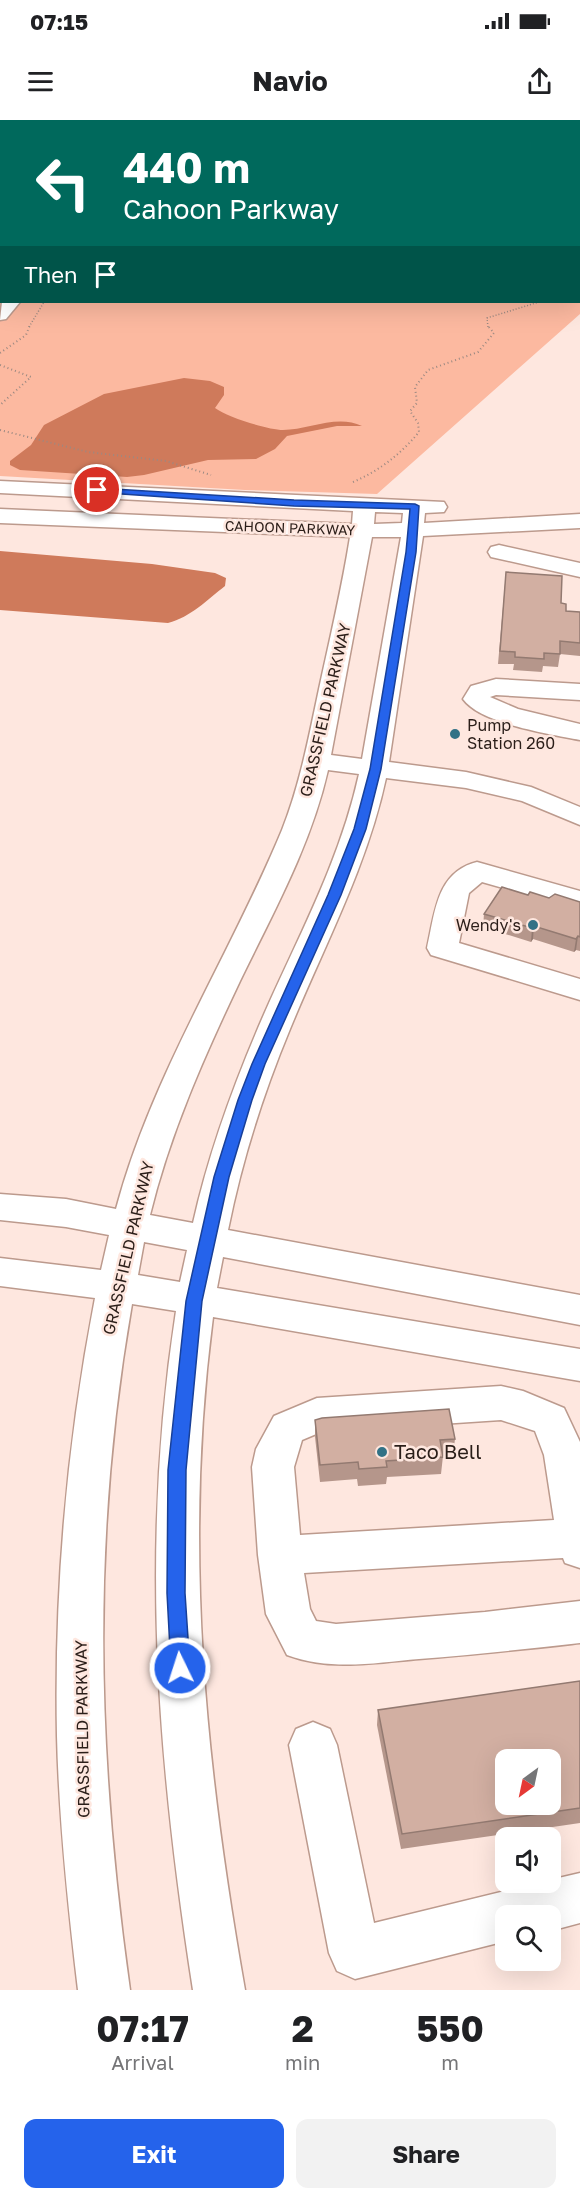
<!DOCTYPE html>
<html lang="en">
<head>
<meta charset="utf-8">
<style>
  body { margin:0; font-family:"Golos Text",sans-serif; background:#f2f2f2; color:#202124; height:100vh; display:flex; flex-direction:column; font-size:22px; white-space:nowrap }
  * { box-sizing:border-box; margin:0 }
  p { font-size:20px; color:#757577 }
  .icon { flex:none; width:33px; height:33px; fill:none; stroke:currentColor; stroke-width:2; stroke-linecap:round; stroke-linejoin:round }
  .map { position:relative; height:1870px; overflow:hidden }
  .panel { display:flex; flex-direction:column; background:#fff; flex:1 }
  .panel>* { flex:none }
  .guide { position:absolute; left:0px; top:0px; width:580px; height:183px; box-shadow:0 6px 24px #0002; background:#00695c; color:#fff; overflow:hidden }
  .needle { width:39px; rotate:213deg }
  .controls { position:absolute; left:495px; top:1629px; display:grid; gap:12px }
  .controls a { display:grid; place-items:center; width:66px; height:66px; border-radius:12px; background:#fff; box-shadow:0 6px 24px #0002; font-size:30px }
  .pin { position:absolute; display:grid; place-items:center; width:51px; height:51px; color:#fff; margin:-26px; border:3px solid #fff; border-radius:50%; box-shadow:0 2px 6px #0007 }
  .me { position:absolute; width:66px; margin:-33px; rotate:356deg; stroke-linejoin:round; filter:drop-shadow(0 0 4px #0008) }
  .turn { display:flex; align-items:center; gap:21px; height:126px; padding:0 24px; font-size:27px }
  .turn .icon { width:78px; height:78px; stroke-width:2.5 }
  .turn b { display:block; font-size:42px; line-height:51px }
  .then { display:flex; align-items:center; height:57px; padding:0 24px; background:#0003; gap:12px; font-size:22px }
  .eta { display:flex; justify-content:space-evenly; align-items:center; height:102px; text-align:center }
  .eta b { font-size:36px; font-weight:700; line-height:42px }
  .primary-button { display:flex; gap:12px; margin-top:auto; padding:12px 24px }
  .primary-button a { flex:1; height:69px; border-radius:12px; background:#2563eb; color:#fff; font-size:24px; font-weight:700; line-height:69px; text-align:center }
  .primary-button a+a { background:#f2f2f2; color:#202124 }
  .status { display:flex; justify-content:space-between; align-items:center; height:42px; padding:0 30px; background:#fff; direction:ltr }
  .status svg { height:16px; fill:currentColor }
  header { display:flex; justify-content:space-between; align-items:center; height:78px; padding:0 24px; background:#fff; font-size:27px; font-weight:700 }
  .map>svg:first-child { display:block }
  .green { fill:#fcb9a0 }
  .water { fill:#cf7a5b }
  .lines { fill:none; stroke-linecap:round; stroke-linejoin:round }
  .minor-casing { stroke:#bc9a8d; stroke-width:3 }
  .path-far1 { stroke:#9b8982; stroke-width:1.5; stroke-dasharray:1 2; stroke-linecap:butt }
  .path { stroke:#9b8982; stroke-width:2; stroke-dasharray:1 3; stroke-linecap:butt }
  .minor { fill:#fff; fill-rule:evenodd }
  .wall { fill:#b5968b }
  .shaded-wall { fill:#937a71 }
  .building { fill:#d2afa2; stroke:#937a71; stroke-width:1.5; fill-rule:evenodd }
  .route { fill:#2563eb; stroke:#184099; stroke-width:1.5 }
  .poi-dot { fill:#327286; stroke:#fee7df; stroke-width:2 }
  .labels { text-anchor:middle; stroke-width:5; stroke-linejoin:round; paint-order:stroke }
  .far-street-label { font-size:14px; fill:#2b1e19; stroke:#fee7df }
  .street-label { font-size:16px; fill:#2b1e19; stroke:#fee7df }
  .poi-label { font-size:16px; fill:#2b1e19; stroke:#fee7df; text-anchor:start }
  .near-poi-label { font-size:20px; fill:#2b1e19; stroke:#fee7df; text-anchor:start }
</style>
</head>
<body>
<div class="status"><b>07:15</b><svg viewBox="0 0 49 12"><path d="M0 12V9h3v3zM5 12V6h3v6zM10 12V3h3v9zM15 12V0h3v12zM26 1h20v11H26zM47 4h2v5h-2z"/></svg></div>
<header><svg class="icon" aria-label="menu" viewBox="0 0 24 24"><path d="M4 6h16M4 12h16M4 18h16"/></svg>Navio<svg class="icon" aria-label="share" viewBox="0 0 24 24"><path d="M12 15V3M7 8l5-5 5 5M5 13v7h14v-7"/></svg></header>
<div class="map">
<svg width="580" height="1870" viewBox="0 0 580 1870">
  <rect width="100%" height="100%" fill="#fee7df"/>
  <!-- green -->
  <path class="green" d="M145 0H580V194L377 374 245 370 0 356V30L2 182H579V2L144 1Z"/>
  <!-- water -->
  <g class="water">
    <path d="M184 258 210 261 224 267V275L215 288C227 297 268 310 283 310 308 310 337 294 362 306H337L287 316 275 329 256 339 208 340 144 355 127 357 20 350 10 345V341L31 325 44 305 104 274Z"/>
    <path d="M0 431 152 444 215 453 226 458 225 466C207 480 191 497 168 503L0 490Z"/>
  </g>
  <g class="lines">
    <defs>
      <g id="minor">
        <path d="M0 22H2L0 31Z"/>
        <path d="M2 182H20L6 199 0 200Z"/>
        <path d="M0 361 444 382 447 387 444 392 425 393 424 403 580 394V408L423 416 389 642 466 652 531 667 580 687V705L522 681 466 668 386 658C367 747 324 826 290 909 263 974 242 1040 228 1110L580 1175V1205L223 1137 217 1168 580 1229V1261L213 1197C183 1427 205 1643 245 1870H193C157 1638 140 1425 176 1191L132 1184C91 1419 97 1634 130 1870H78C68 1786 59 1701 57 1616 54 1469 67 1323 95 1178L0 1166V1138L101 1150 109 1115 66 1107 0 1100V1074L66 1079 116 1089C152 954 229 838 282 710 300 665 309 616 319 569 330 518 342 468 350 417L0 403V389L352 404 353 391 0 373ZM375 392 403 393 402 403 374 404ZM372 417H401L362 639 331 635ZM328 650 359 654C341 736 303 808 269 883 237 955 210 1027 193 1103L150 1095C170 1013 204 937 240 861 273 793 311 725 328 650ZM144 1122 187 1130 180 1162 138 1155Z"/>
        <path d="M499 425 580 443V457L491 437 488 432 491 427Z"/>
        <path d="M496 559 580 564V580L496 575 490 577 518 589 580 604V620C550 614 481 604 463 579L471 566Z"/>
        <path d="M477 742 580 771V790L482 762 469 773 459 823 580 859V880L431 835 427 828C435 794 436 752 477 742Z"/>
        <path d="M501 1266 523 1271 564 1288 580 1322V1448L565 1443 563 1438 304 1453 310 1489 316 1501 336 1504 485 1492 580 1481V1523C526 1529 473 1535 419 1539 375 1543 330 1551 287 1535L266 1494 258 1435 252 1347 256 1329 274 1296 317 1278ZM501 1300 535 1311 544 1335 554 1400 300 1415 294 1347 302 1320 321 1312Z"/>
        <path d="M313 1602 330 1609 337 1625 374 1803 542 1762H550V1760L580 1753V1803L550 1811V1796H506V1821L355 1859 337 1851 329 1833 289 1625 296 1609Z"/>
      </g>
    </defs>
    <!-- minor casing -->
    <use href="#minor" class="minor-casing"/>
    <!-- path-far1 -->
    <g class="path-far1">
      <path d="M464 0 466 2"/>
      <path d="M278 2 281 0"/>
      <path d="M0 117 2 115"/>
      <path d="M29 207 44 182"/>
      <path d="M488 207 487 198 539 182"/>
    </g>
    <!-- path -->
    <g class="path">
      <path d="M0 233 26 215 30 205"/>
      <path d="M0 245 31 257 0 285"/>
      <path d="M0 310 88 332 166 341 211 355"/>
      <path d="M353 362C379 351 401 334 419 312L418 303 410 291 417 283 415 267 428 250 478 232 494 213 487 205"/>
    </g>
    <!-- minor -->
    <use href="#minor" class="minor"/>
  </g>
  <!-- wall -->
  <g class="wall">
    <path d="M506 452 561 483 566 491 580 492V536L560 534 558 547 543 546 542 552 513 550 514 544H498Z"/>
    <path d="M528 775 580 782V831L576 830 574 832 533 819 531 822 483 807 484 794Z"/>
    <path d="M315 1300 455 1319 453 1335 443 1336 441 1354 387 1357 386 1364 358 1366 357 1359 320 1362 315 1317Z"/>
    <path d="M580 1561V1703L401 1729 377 1605 378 1590Z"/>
  </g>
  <!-- shaded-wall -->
  <g class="shaded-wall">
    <rect x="0" y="8" width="2" height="8"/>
    <path d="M534 806 533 819 531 822 532 808Z"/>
    <path d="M578 816 576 830 574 832 576 819Z"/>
  </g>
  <!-- building -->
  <g class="building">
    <path d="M0 0H110L108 2H26V0L21 2H2V8H0Z"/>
    <path d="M506 452 562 456 561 483 566 484V491L580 492V523L560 521V534L544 533V539L515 537V532L500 531Z"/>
    <path d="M502 767 528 775 530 772 549 778 555 774 580 782V817L578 816 576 819 534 806 532 808 484 794Z"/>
    <path d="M449 1289 455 1319 440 1320 443 1337 386 1341 387 1347 359 1349 358 1342 320 1345 315 1300 322 1298Z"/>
    <path d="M580 1561V1688L402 1714 378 1590ZM506 1640H550V1684H506Z"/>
  </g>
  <!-- route -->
  <path class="route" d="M97 368 294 380 415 384 419 386 416 432 381 649 366 709 341 775 265 944 252 980 229 1057 202 1181 186 1350 185 1473 190 1548 187 1555 180 1557 173 1555 171 1548 167 1473 168 1350 186 1181 214 1057 238 980 252 944 328 775 354 709 370 649 406 432 410 389 294 386 93 372 92 370Z"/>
  <!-- markers -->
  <g class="poi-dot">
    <circle cx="455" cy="614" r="6"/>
    <circle cx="533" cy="805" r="6"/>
    <circle cx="382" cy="1332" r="6"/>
  </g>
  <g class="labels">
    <!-- far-street labels -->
    <g class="far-street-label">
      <text transform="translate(290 408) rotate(2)" y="5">CAHOON PARKWAY</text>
    </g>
    <!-- street labels -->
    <g class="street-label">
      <text transform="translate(325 590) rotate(-77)" y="6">GRASSFIELD PARKWAY</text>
      <text transform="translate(128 1128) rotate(-77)" y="6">GRASSFIELD PARKWAY</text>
      <text transform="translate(82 1609) rotate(-91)" y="6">GRASSFIELD PARKWAY</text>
    </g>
    <!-- poi labels -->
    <g class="poi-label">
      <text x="467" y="611">Pump<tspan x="467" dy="18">Station 260</tspan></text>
      <text x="521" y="811" text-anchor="end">Wendy's</text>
    </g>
    <!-- near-poi labels -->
    <g class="near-poi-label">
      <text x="394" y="1339">Taco Bell</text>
    </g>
  </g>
</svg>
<div class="controls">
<a><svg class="needle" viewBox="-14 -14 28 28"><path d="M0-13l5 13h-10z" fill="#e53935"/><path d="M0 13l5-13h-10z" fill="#757577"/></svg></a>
<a><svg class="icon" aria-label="sound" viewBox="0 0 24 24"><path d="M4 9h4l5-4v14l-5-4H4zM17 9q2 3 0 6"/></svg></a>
<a><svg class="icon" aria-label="search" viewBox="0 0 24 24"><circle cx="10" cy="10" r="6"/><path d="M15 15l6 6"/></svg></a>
</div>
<div class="pin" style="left:97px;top:370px;background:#d93025"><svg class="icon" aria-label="arrive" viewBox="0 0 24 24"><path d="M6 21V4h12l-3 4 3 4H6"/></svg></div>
<svg class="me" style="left:180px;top:1548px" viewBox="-20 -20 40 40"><circle r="17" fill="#2563eb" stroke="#fff" stroke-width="3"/><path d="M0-11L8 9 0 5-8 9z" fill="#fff"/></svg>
<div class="guide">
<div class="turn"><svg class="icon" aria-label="left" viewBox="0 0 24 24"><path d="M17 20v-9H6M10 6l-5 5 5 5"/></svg><div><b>440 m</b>Cahoon Parkway</div></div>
<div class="then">Then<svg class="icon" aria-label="arrive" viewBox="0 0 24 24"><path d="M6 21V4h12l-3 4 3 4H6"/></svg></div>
</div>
</div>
<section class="panel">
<div class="eta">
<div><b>07:17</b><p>Arrival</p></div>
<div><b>2</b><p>min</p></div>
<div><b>550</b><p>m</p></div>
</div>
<div class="primary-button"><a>Exit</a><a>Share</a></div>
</section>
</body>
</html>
